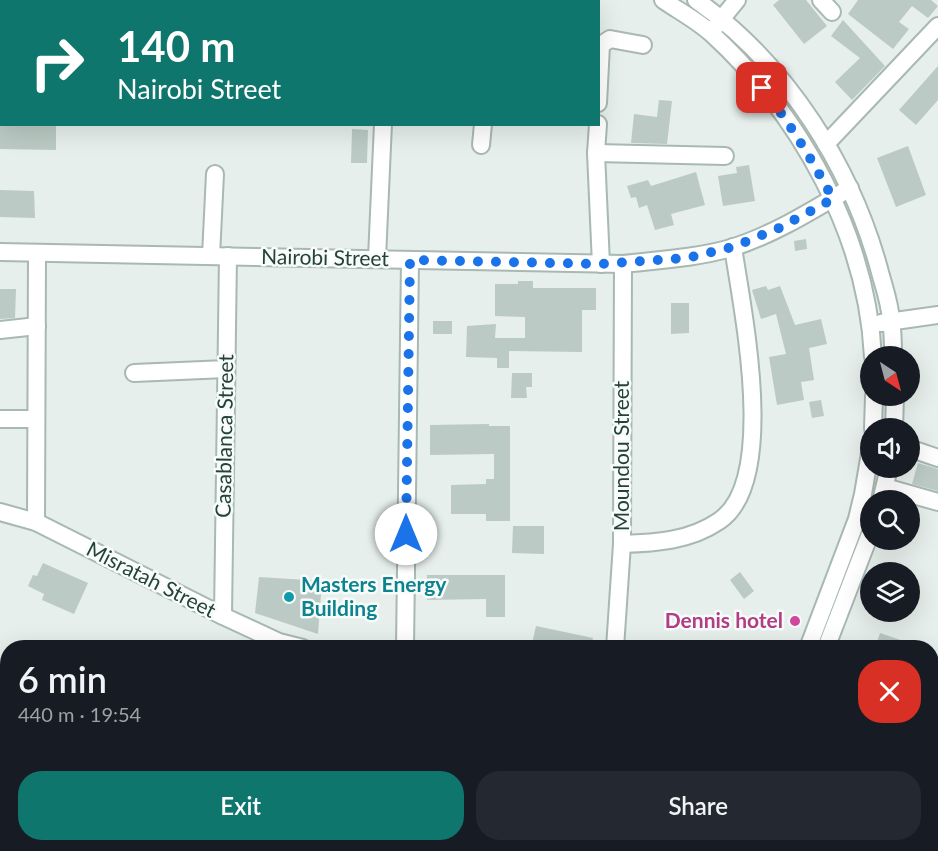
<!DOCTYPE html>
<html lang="en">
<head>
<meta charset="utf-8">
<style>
  body { margin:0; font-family:Lato,sans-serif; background:#242831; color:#f1f3f6; height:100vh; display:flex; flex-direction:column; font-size:22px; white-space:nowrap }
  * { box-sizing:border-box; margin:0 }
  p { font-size:20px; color:#9ea1a6 }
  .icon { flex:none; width:33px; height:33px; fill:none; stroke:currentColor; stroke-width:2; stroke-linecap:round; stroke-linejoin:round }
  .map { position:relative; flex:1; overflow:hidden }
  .side { position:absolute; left:0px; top:640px; width:939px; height:212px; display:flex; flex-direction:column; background:#171b24; border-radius:24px 24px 0 0; box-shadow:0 6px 24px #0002 }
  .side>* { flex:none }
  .top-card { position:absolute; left:0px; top:0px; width:600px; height:126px; box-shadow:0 6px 24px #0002; background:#0f766e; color:#fff; overflow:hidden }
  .needle { width:39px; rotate:144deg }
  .buttons { position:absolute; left:860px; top:346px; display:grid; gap:12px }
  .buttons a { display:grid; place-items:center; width:60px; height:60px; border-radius:50%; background:#171b24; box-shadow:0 6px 24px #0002; font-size:30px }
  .pin { position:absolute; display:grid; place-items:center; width:51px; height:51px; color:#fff; margin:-26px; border-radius:12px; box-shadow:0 3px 9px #0006 }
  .me { position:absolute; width:66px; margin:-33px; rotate:0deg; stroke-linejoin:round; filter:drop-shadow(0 0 4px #0008) }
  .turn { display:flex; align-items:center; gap:21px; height:126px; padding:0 18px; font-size:27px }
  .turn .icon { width:78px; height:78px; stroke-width:2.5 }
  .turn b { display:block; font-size:42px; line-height:51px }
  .round { display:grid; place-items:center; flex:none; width:63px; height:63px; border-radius:24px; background:#242831 }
  .overview { display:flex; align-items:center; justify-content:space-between; height:102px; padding:0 18px }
  h1 { font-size:36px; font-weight:600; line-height:45px }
  .cta { display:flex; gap:12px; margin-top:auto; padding:12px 18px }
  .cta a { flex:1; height:69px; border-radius:24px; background:#0f766e; color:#fff; font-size:24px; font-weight:600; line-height:69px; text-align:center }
  .cta a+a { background:#242831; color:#f1f3f6 }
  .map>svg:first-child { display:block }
  .building { fill:#bbcac4 }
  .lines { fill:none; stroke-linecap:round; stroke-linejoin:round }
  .minor-casing { stroke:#a8b8b2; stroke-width:20 }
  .minor { stroke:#fff; stroke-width:16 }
  .route { stroke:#1a73e8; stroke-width:10; stroke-dasharray:0 18 }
  .culture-dot { fill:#0f9aa8; stroke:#f7fbf9; stroke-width:2 }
  .hotel-dot { fill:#d1479c; stroke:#f7fbf9; stroke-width:2 }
  .labels { text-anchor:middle; stroke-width:5; stroke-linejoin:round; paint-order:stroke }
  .street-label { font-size:21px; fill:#24423a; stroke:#f7fbf9 }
  .culture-label { font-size:21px; font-weight:bold; fill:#0d838f; stroke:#f7fbf9; text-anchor:start }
  .hotel-label { font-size:21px; font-weight:bold; fill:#b23c85; stroke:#f7fbf9; text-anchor:end }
</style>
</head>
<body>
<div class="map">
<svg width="938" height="851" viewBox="0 0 938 851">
  <rect width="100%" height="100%" fill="#e6efeb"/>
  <!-- building -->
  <g class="building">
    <path d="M779 0H806L827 26 804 44 773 5Z"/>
    <path d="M858 0H931L938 6 928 18 912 6 899 22 909 29 893 49 848 14Z"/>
    <path d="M843 20 885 66 852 100 835 82 860 58 831 36Z"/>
    <path d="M938 66V100L916 125 899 110Z"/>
    <path d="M659 100 672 101 667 144 631 143 634 114 657 117Z"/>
    <path d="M0 124H56V150L0 149Z"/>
    <path d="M352 129 368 130 367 163H351Z"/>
    <path d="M908 146 926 195 896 207 877 158Z"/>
    <path d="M749 165 755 201 723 206 718 176 737 173 736 167Z"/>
    <path d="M696 172 705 205 671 214 674 225 655 230 647 205 639 208 636 197 631 198 627 186 648 180 651 186Z"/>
    <path d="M0 190 34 191 35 218 0 217Z"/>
    <path d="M806 239 807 249 795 251 794 241Z"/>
    <path d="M518 281H533V288H596V310H582V352L509 351V368H497V358L466 357 467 326 496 324 495 338H525V317L495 316V284H518Z"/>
    <path d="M766 286 768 290 780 286 795 325 821 319 827 344 809 348 814 380 801 382 804 400 777 405 769 357 786 354 776 314 761 319 752 290Z"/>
    <path d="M0 289H16L15 318 0 319Z"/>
    <path d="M671 303H689V333L671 334Z"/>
    <rect x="433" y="321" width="19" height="13"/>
    <path d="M512 373H532V387H526L527 398H511Z"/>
    <path d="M821 400 824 416 812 418 809 402Z"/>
    <path d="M489 424V426H510V521H486V514H451V485L486 484V479H494V454L430 455V425Z"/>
    <path d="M918 463 938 469V491L912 484Z"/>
    <path d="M513 526H544V554L512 553Z"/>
    <path d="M43 563 88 583 74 614 42 600 44 594 28 586 33 575 37 576Z"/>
    <path d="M740 572 754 591 744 599 730 580Z"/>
    <path d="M427 575H505V617H486V599L427 600Z"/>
    <path d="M259 577 322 581 318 634 255 613Z"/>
    <path d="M536 626 593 638 591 648H531Z"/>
    <path d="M880 633 918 646V648H875Z"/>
  </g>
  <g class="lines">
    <defs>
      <g id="minor">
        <path d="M663 0C679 11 698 21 712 34 801 116 867 235 873 357"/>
        <path d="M696 0C787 64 853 168 881 276 885 290 890 305 891 320 893 332 893 345 893 357"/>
        <path d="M821 0 832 12"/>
        <path d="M376 2V0"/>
        <path d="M715 27 737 0"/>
        <path d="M598 103 601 45 610 39 643 45"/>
        <path d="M598 124 596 153 601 264"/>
        <path d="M826 144 938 26"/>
        <path d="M481 145 483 124"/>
        <path d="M596 153 725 156"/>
        <path d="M0 252 623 264C659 260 696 258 731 248 773 235 813 210 850 188"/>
        <path d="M211 256 215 174"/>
        <path d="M377 258 383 124"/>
        <path d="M881 323 938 315"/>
        <path d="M0 330 37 326"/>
        <path d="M134 373 226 369"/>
        <path d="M0 419H36"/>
        <path d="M873 429 874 396"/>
        <path d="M894 429 895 396"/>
        <path d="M909 448 938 458"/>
        <path d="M885 487 938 502"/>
        <path d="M881 501 889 468"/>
        <path d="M0 512 36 522 223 616 279 642 303 648"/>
        <path d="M36 522 37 253"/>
        <path d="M622 544C655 543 690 541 719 521 779 481 742 309 733 247"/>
        <path d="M223 616 228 256"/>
        <path d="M405 648 410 260"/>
        <path d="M615 648 622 544 623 264"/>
        <path d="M808 648 857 519 863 494 870 453"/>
        <path d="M826 648 870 534"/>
        <path d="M932 747 938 749"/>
        <path d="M0 780 8 779"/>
        <path d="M932 816H938"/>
        <path d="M182 844V851"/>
        <path d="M292 844 293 851"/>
        <path d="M382 844V851"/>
        <path d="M578 844 579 851"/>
        <path d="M682 851 684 844"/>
        <path d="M731 851 734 844"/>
        <path d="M753 851 756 844"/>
      </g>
    </defs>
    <!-- minor casing -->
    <use href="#minor" class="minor-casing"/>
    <!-- minor -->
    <use href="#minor" class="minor"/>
  </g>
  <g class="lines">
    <!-- route -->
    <path class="route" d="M406 534 410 260 601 264 687 258 733 247 779 228 833 199C812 160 790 123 762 88"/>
  </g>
  <!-- markers -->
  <circle class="culture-dot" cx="289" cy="597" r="6"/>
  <circle class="hotel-dot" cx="795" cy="621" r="6"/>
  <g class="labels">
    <!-- street labels -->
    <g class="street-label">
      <text transform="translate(325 258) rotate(1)" y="7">Nairobi Street</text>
      <text transform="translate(225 436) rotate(-89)" y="7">Casablanca Street</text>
      <text transform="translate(622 456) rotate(-90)" y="7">Moundou Street</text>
      <text transform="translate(151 580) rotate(27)" y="7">Misratah Street</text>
    </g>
    <!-- culture labels -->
    <g class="culture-label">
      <text x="301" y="592">Masters Energy<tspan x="301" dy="24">Building</tspan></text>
    </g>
    <!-- hotel labels -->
    <g class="hotel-label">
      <text x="783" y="628">Dennis hotel</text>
    </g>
  </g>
</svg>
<div class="buttons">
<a><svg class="needle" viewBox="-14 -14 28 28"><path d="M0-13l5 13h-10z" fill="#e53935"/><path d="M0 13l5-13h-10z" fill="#9ea1a6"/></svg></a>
<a><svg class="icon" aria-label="sound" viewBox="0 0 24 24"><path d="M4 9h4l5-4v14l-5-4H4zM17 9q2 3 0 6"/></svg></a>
<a><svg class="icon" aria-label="search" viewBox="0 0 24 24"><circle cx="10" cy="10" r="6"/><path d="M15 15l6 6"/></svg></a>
<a><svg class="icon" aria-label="layers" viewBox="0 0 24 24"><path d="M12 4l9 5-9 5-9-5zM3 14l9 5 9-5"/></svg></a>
</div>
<div class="pin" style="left:762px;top:88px;background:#d93025"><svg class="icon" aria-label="arrive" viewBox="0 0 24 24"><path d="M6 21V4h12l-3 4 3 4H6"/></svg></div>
<svg class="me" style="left:406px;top:534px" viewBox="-20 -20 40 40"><circle r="19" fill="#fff"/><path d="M0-13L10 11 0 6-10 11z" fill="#1a73e8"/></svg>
<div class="top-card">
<div class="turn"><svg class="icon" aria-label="right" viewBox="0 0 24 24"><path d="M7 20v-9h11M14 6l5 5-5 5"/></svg><div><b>140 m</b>Nairobi Street</div></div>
</div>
<section class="side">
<div class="overview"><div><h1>6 min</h1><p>440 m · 19:54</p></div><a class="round" style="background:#d93025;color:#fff"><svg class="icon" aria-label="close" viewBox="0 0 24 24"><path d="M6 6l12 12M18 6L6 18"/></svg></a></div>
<div class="cta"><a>Exit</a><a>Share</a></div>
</section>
</div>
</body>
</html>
